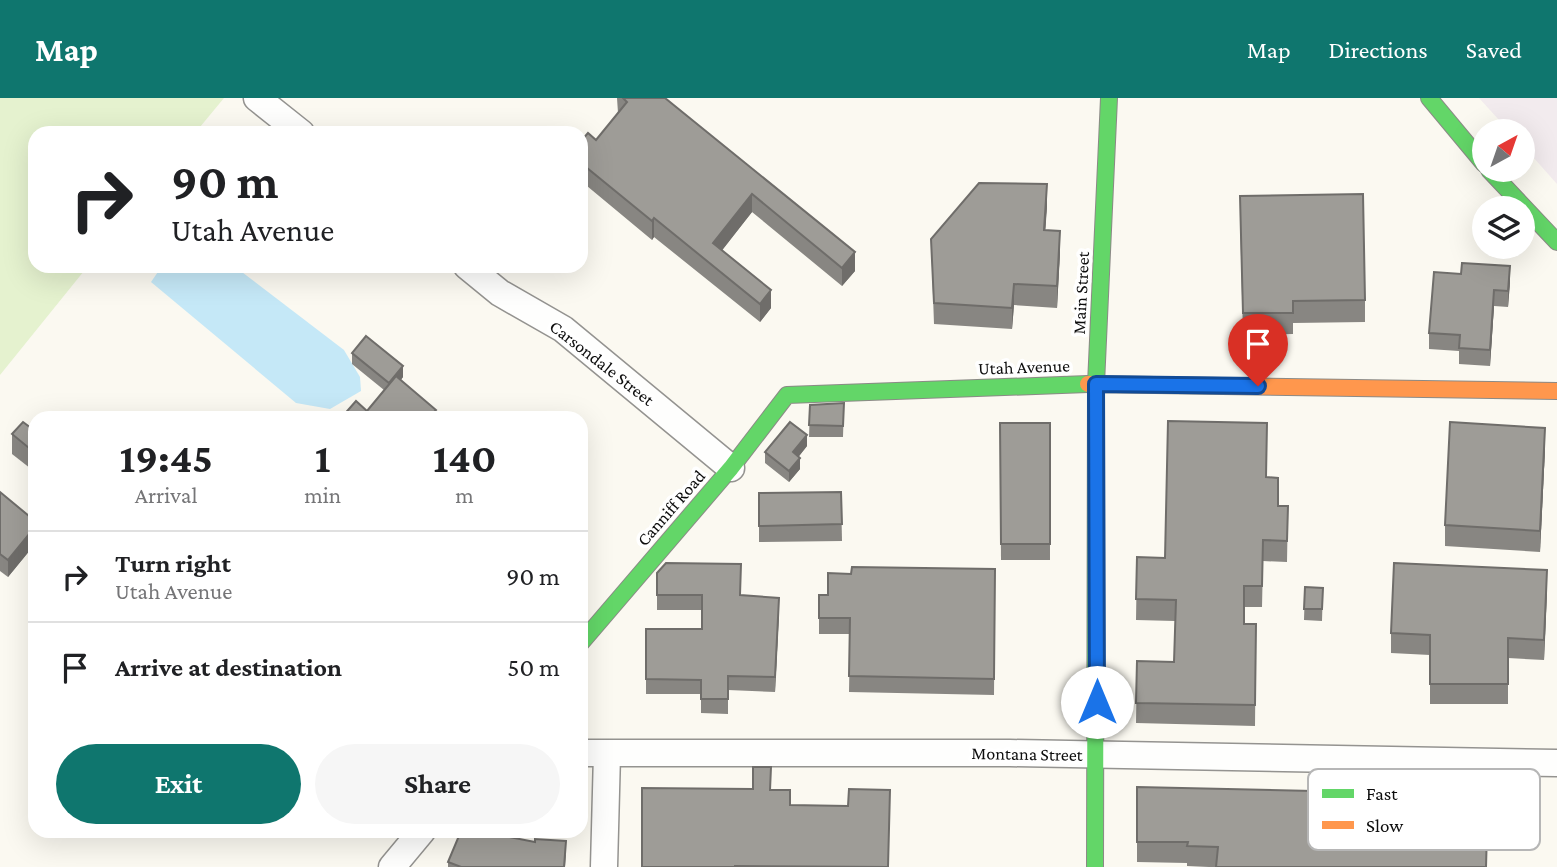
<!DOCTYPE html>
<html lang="en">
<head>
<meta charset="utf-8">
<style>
  body { margin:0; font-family:"Crimson Pro",serif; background:#f6f6f6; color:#202124; height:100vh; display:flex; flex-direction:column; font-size:26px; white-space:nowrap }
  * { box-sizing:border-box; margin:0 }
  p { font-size:23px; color:#757577 }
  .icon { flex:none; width:38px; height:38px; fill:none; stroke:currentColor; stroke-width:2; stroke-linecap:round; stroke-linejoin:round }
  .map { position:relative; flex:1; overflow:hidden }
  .drawer { position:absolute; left:28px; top:313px; width:560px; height:427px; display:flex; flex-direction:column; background:#fff; border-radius:21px; box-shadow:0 7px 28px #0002 }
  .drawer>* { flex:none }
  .hud { position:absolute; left:28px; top:28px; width:560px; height:147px; border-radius:21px; box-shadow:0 7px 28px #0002; background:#fff; color:#202124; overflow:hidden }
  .needle { width:46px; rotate:40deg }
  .buttons { position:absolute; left:1472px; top:21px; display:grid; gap:14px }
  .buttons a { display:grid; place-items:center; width:63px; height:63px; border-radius:50%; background:#fff; box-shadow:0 7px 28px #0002; font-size:35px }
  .pin { position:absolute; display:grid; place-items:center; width:60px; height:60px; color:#fff; margin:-72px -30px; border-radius:50% 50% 50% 0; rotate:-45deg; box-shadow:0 0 7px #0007 }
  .pin .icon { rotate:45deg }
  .me { position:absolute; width:77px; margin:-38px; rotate:0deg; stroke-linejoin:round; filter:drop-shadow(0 0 5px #0008) }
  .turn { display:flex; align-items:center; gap:24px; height:147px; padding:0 28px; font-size:32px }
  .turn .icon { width:91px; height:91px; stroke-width:2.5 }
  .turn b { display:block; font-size:49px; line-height:60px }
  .eta { display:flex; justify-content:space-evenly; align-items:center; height:119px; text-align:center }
  .eta b { font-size:42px; font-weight:700; line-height:49px }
  .cta { display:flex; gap:14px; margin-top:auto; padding:14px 28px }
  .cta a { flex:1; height:80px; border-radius:42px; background:#0f766e; color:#fff; font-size:28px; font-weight:700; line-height:80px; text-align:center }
  .cta a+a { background:#f6f6f6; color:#202124 }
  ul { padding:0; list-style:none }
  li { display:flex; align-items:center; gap:21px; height:91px; padding:0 28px; border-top:2px solid #e0e0e0 }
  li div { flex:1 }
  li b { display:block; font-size:26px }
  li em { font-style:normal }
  header { display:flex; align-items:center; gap:42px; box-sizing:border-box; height:98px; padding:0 35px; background:#0f766e; color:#fff }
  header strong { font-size:33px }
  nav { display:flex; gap:38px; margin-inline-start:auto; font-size:24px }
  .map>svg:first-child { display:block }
  .industrial { fill:#f2ebee }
  .green { fill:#e5f2cf }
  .water { fill:#c5e8f7 }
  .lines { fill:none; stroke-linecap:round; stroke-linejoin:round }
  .street-casing { stroke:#949390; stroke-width:29 }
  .fast-casing { stroke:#8b8a86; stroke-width:18 }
  .slow-casing { stroke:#8b8a86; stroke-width:18 }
  .street { stroke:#fefefd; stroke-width:26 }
  .fast { stroke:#63d668; stroke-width:16 }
  .slow { stroke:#ff974d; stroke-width:16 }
  .wall { fill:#888682 }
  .shaded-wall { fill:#6f6d6a }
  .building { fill:#9e9c97; stroke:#6f6d6a; stroke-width:2 }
  .route-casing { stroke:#114b97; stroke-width:18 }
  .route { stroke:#1a73e8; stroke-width:12 }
  .labels { text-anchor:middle; stroke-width:7; stroke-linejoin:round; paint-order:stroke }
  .street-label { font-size:18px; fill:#0d0d0d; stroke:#fff }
  .key { fill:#fff; stroke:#b6b6b6; stroke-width:2 }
  .key-label { font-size:19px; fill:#0d0d0d }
</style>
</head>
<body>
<header>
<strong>Map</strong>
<nav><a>Map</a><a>Directions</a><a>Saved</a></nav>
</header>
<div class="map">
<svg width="1557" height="769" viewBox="0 0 1557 769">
  <rect width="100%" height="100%" fill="#fbf9f1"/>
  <!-- industrial -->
  <path class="industrial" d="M1479 0H1557V86L1523 48 1522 33H1509Z"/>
  <!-- green -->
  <path class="green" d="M0 0H224L195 35H35V168H88L0 277Z"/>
  <!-- water -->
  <path class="water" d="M162 168H234L344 252 360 279 361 293 330 311 296 305 151 184Z"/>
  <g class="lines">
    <defs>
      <g id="street">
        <path d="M257 0 301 35"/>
        <path d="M467 168 500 195 563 231 731 370"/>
        <path d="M581 655H1010L1557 665"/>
        <path d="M392 769 422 733"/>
        <path d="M604 769 607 656"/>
      </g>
      <g id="fast">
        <path d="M1429 0 1484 66"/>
        <path d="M1489 72 1557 144"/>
        <path d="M581 545 731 370 787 297 1088 286"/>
        <path d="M1095 769 1096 286 1109 0"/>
      </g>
      <path id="slow" d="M1088 286 1557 293"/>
    </defs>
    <!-- street casing -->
    <use href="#street" class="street-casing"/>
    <!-- fast casing -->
    <use href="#fast" class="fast-casing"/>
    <!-- slow casing -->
    <use href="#slow" class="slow-casing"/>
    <!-- street -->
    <use href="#street" class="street"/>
    <!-- fast -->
    <use href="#fast" class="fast"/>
    <!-- slow -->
    <use href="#slow" class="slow"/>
  </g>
  <!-- wall -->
  <g class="wall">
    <path d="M617 0H665L855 173 842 188 752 114 722 152 771 210 760 224 654 139 652 142 581 83V43L596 42 618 15Z"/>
    <path d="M1047 108 1045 132 1060 154 1057 210 1014 207 1012 231 934 226 931 141Z"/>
    <path d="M1240 120 1365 202V224L1293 225V236L1243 237Z"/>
    <path d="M1434 174 1510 184 1508 209 1494 208 1490 268 1459 266V253L1429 251V235Z"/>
    <path d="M352 255 403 279 401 282 436 320 367 313 384 292 352 266Z"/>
    <path d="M844 305 843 339H809L810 307Z"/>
    <path d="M1000 325H1050V462H1001Z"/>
    <path d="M35 333V374L12 356V336Z"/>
    <path d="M807 348 798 359 800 371 789 384 765 365V354Z"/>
    <path d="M1545 351 1540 454 1445 448V427Z"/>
    <path d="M1266 379 1278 408H1288L1287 464 1263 463 1262 509H1244V526H1256L1255 628 1136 625 1137 563 1174 564 1175 523 1136 522 1137 459 1165 460Z"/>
    <path d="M0 394 35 423V446L8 479 0 473Z"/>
    <path d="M841 394 842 443 759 444V395Z"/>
    <path d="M995 471 994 597 849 594 850 536H819V497H828L851 476Z"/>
    <path d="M657 475 740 497 779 514 775 594 728 592V616L701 615V596H646V531H702V512H657Z"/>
    <path d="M1305 489 1323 490 1322 523 1304 522Z"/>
    <path d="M1547 492 1544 562 1508 560V606H1430V557L1391 555V535Z"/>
    <path d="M1137 689 1488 717 1486 769H1209L1187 768V765L1137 764Z"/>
    <path d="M497 733V737L566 757 565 769H448V764Z"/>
  </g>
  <!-- shaded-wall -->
  <g class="shaded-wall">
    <path d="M1047 86V108L1044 153V132Z"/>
    <path d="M752 96V114L713 164V145Z"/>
    <path d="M654 120V139L652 142V123Z"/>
    <path d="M1060 133V154L1057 210V188Z"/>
    <path d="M855 154V173L842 188V170Z"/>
    <path d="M1510 168V184L1508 209V193Z"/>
    <path d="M1014 186V207L1012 231V210Z"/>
    <path d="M771 192V210L760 224V206Z"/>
    <path d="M1494 192V208L1490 268V252Z"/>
    <path d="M403 268V279L389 296V285Z"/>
    <path d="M436 312V320H428Z"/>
    <path d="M1545 330V351L1540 454V433Z"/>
    <path d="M807 337V348L793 366V354Z"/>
    <path d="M800 360V371L789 384V373Z"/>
    <path d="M35 429V446L8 479V462Z"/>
    <path d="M1547 472V492L1544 562V542Z"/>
    <path d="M779 500V514L775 594V579Z"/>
  </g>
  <!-- building -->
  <g class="building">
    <path d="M623 0H665L855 154 842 170 752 96 713 145 771 192 760 206 654 120 652 123 581 65V43L588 35 596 42 627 4Z"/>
    <path d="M979 85 1047 86 1044 132 1060 133 1057 188 1014 186 1012 210 934 205 931 141Z"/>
    <path d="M1363 96 1365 202 1293 203V215H1243L1240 98Z"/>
    <path d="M1462 165 1510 168 1508 193 1494 192 1490 252 1459 250 1460 237 1429 235 1434 174 1461 176Z"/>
    <path d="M366 238 403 268 389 285 352 255Z"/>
    <path d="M396 278 436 312 428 320H341L356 303 367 313Z"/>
    <path d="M844 305 843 328 809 327 810 307Z"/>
    <path d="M1168 323 1267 325 1266 379 1278 380V408H1288L1287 443 1263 442 1262 488H1244V526H1256L1255 607 1136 605 1137 563 1174 564 1176 502 1136 501 1137 459 1165 460Z"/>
    <path d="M23 324 35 333V355L12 336Z"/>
    <path d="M790 324 807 337 793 354 800 360 789 373 765 354Z"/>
    <path d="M1450 324 1545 330 1540 433 1445 427Z"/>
    <path d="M1000 325H1050V446H1001Z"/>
    <path d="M0 394 35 423V429L8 462 0 456Z"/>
    <path d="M841 394 842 426 759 428V395Z"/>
    <path d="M666 465 741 466 740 497 779 500 775 579 728 578V601H701V582L646 581V531H702V497H657V475Z"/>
    <path d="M1394 465 1547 472 1544 542 1508 540V586H1430V537L1391 535Z"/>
    <path d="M852 469 995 471 994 581 849 578 850 520H819V497H828V475L851 476Z"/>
    <path d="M1305 489 1323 490 1322 511H1304Z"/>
    <path d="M753 669H771L770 692H790V707L848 708 849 691 890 692 888 769 735 768V769H642V690L753 691Z"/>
    <path d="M1137 689 1488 697 1486 769H1216L1218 749 1187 748 1188 744H1137Z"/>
    <path d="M461 733H495L494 736 535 744V741L566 743 564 769H461L448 764Z"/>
  </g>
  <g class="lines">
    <defs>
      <path id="route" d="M1097 604 1096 286 1258 288"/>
    </defs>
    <!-- route casing -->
    <use href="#route" class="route-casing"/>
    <!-- route -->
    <use href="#route" class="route"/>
  </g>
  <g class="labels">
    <!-- street labels -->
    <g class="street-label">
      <text transform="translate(1081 195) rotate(-87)" y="6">Main Street</text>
      <text transform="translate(602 265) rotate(38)" y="6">Carsondale Street</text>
      <text transform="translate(1024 269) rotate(-2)" y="6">Utah Avenue</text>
      <text transform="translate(671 410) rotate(-49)" y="6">Canniff Road</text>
      <text transform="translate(1027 656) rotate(1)" y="6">Montana Street</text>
    </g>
  </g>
  <!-- legend -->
  <rect x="1308" y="671" width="232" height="81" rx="10" class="key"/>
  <rect x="1322" y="691" width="32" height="9" fill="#63d668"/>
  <rect x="1322" y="723" width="32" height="8" fill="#ff974d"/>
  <g class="key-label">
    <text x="1366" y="702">Fast</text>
    <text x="1366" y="734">Slow</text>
  </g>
</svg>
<div class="buttons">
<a><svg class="needle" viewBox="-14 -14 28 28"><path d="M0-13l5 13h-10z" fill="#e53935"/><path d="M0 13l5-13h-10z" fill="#757577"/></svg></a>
<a><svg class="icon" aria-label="layers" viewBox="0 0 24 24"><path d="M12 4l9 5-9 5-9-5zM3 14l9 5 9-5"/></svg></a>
</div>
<div class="pin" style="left:1258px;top:288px;background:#d93025"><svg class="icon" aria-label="arrive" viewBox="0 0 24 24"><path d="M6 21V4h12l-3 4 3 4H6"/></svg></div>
<svg class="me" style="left:1097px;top:604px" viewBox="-20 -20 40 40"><circle r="19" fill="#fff"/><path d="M0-13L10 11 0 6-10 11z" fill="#1a73e8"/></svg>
<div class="hud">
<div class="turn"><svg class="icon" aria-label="right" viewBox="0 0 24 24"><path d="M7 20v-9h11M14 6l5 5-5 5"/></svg><div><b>90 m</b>Utah Avenue</div></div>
</div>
<section class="drawer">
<div class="eta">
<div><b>19:45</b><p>Arrival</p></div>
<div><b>1</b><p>min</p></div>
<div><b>140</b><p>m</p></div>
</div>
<ul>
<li><svg class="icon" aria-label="right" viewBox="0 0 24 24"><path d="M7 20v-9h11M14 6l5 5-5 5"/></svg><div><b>Turn right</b><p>Utah Avenue</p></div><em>90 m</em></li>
<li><svg class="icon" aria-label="arrive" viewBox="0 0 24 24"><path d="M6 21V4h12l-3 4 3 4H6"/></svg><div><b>Arrive at destination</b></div><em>50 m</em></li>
</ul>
<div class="cta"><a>Exit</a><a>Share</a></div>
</section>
</div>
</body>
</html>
